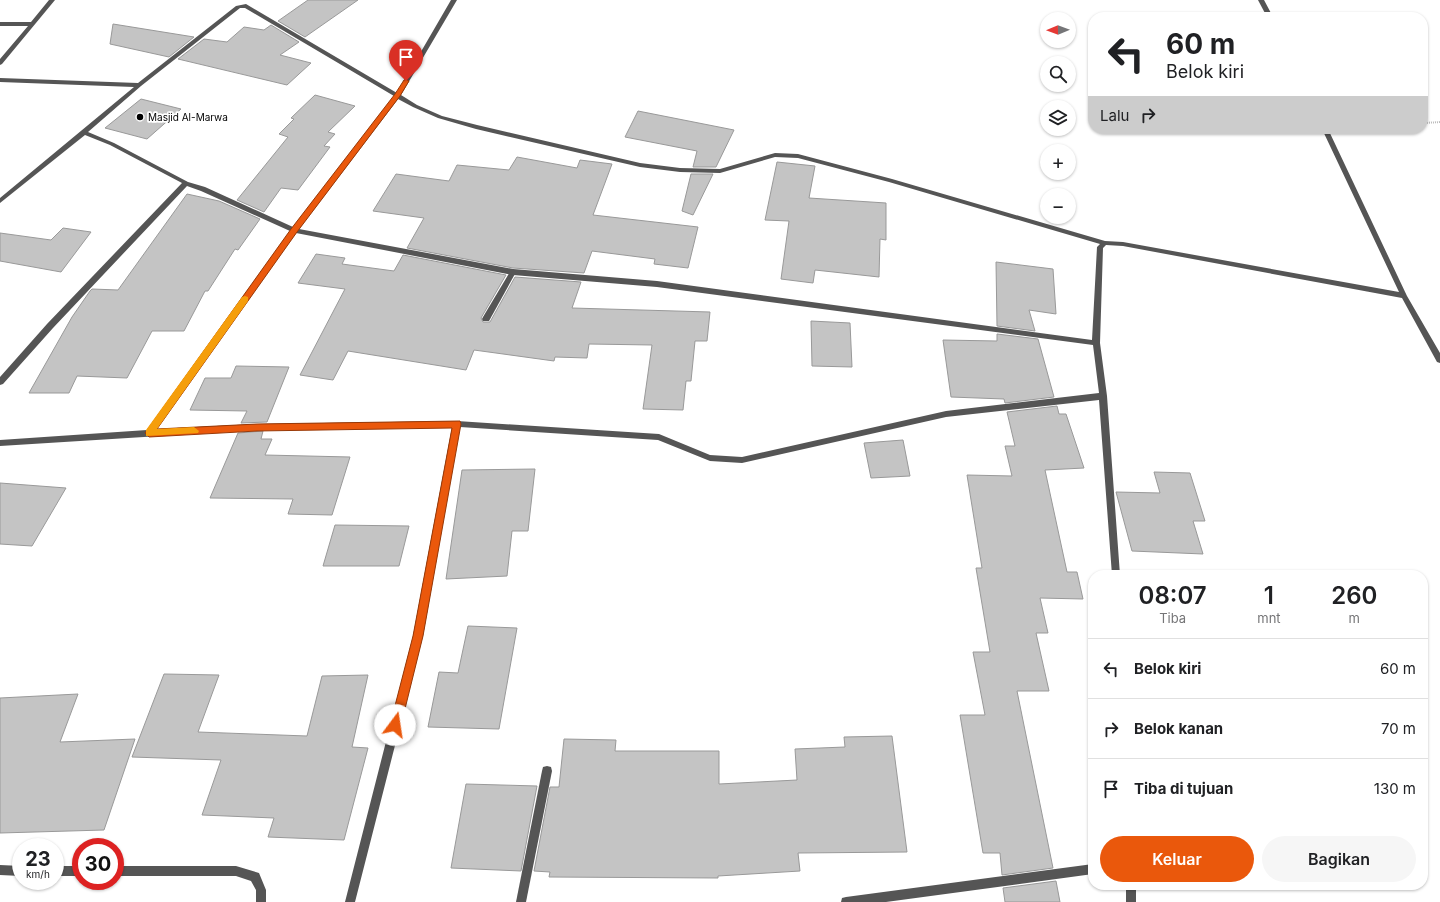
<!DOCTYPE html>
<html lang="id">
<head>
<meta charset="utf-8">
<style>
  body { margin:0; font-family:Inter,sans-serif; background:#f6f6f6; color:#202124; height:100vh; display:flex; flex-direction:column; font-size:15px; white-space:nowrap }
  * { box-sizing:border-box; margin:0 }
  p { font-size:13px; color:#757577 }
  .icon { flex:none; width:22px; height:22px; fill:none; stroke:currentColor; stroke-width:2; stroke-linecap:round; stroke-linejoin:round }
  .map { position:relative; flex:1; overflow:hidden }
  .sheet { position:absolute; left:1088px; top:570px; width:340px; height:320px; display:flex; flex-direction:column; background:#fff; border-radius:16px; box-shadow:0 1px 3px #0004 }
  .sheet>* { flex:none }
  .top-card { position:absolute; left:1088px; top:12px; width:340px; height:122px; border-radius:16px; box-shadow:0 1px 3px #0004; background:#fff; color:#202124; overflow:hidden }
  .needle { width:26px; rotate:269deg }
  .buttons { position:absolute; left:1040px; top:12px; display:grid; gap:8px }
  .buttons a { display:grid; place-items:center; width:36px; height:36px; border-radius:50%; background:#fff; box-shadow:0 1px 3px #0004; font-size:20px }
  .speed { position:absolute; left:12px; top:838px; display:flex; gap:8px; font-size:20px; font-weight:700; text-align:center }
  .speed>* { display:grid; place-content:center; width:52px; height:52px; border-radius:50%; background:#fff; box-shadow:0 1px 3px #0004; line-height:1 }
  .speed small { font-size:10px; font-weight:400 }
  .speed .limit { border:6px solid #d22; background:#fff; color:#111 }
  .pin { position:absolute; display:grid; place-items:center; width:34px; height:34px; color:#fff; margin:-41px -17px; border-radius:50% 50% 50% 0; rotate:-45deg; box-shadow:0 0 4px #0007 }
  .pin .icon { rotate:45deg }
  .me { position:absolute; width:44px; margin:-22px; rotate:14deg; stroke-linejoin:round; filter:drop-shadow(0 0 3px #0008) }
  .turn { display:flex; align-items:center; gap:14px; height:84px; padding:0 12px; font-size:18px }
  .turn .icon { width:52px; height:52px; stroke-width:2.5 }
  .turn b { display:block; font-size:28px; line-height:34px }
  .then { display:flex; align-items:center; height:38px; padding:0 12px; background:#0003; gap:8px; font-size:15px }
  .eta { display:flex; justify-content:space-evenly; align-items:center; height:68px; text-align:center }
  .eta b { font-size:24px; font-weight:600; line-height:28px }
  .action { display:flex; gap:8px; margin-top:auto; padding:8px 12px }
  .action a { flex:1; height:46px; border-radius:24px; background:#ea580c; color:#fff; font-size:16px; font-weight:600; line-height:46px; text-align:center }
  .action a+a { background:#f6f6f6; color:#202124 }
  ul { padding:0; list-style:none }
  li { display:flex; align-items:center; gap:12px; height:60px; padding:0 12px; border-top:1px solid #e0e0e0 }
  li div { flex:1 }
  li b { display:block; font-size:15px }
  li em { font-style:normal }
  .map>svg:first-child { display:block }
  .building { fill:#c4c4c4; stroke:#999 }
  .lines { fill:none; stroke-linecap:round; stroke-linejoin:round }
  .path { stroke:#777; stroke-width:2; stroke-dasharray:0.5 1.5; stroke-linecap:butt }
  .lane { fill:#555; fill-rule:evenodd }
  .street { fill:#555; fill-rule:evenodd }
  .route { fill:#ea580c; stroke:#983908 }
  .slow { fill:#f59e0b }
  .poi-dot { fill:#000; stroke:#fff; stroke-width:1.5 }
  .labels { text-anchor:middle; stroke-width:3.5; stroke-linejoin:round; paint-order:stroke }
  .far-poi-label { font-size:10px; fill:#000; stroke:#fff; text-anchor:start }
</style>
</head>
<body>
<div class="map">
<svg width="1440" height="902" viewBox="0 0 1440 902">
  <rect width="100%" height="100%" fill="#fff"/>
  <!-- building -->
  <g class="building">
    <path d="M308 0H358L305 37 278 21Z"/>
    <path d="M113 24 194 37 169 57 110 44Z"/>
    <path d="M271 25 299 42 280 55 311 63 287 85 178 59 204 39 227 42 244 27 264 30Z"/>
    <path d="M315 95 355 106 328 132 335 134 324 146 330 147 298 190 281 188 264 212 237 200 288 137 279 134 294 119 291 118Z"/>
    <path d="M141 99 181 109 147 139 105 128Z"/>
    <path d="M638 111 734 130 716 167H693L697 151 625 137Z"/>
    <path d="M517 157 577 168 580 160 612 164 593 215 698 227 688 268 654 264 655 259 592 251 584 273 513 268 407 248 424 218 373 211 396 174 449 181 457 165 509 170Z"/>
    <path d="M777 162 815 166 809 198 886 203V240L880 239 879 277 815 270 813 283 781 279 789 221 765 220Z"/>
    <path d="M691 174H713L693 215 682 211Z"/>
    <path d="M187 194 219 201 260 219 238 250 235 249 208 291H205L184 331H152L127 378 77 376 69 393H29L72 317 90 291 92 289 118 290Z"/>
    <path d="M63 228 91 232 61 272 0 261V233L51 240Z"/>
    <path d="M316 254 345 258 342 264 394 271 403 255 506 275 481 318 483 322H490L515 277 581 282 572 308 710 312 707 341H695L691 381H686L683 410 643 409 652 345 589 344 587 358 555 357 554 361 474 350 466 370 348 351 333 380 300 375 345 289 298 283Z"/>
    <path d="M996 262 1053 269 1056 314 1029 310 1035 331 997 326Z"/>
    <path d="M811 321 850 323 852 367 812 366Z"/>
    <path d="M997 334 1038 339 1054 397 1005 403 1004 399 951 397 943 340 997 341Z"/>
    <path d="M236 366 289 367 267 422 241 423 247 411 190 410 205 378H231Z"/>
    <path d="M1057 406 1059 414H1066L1084 468 1045 470 1067 572H1077L1083 599 1040 598 1048 633H1036L1049 691H1017L1053 868 1002 875 1000 853H983L960 715H985L973 652H990L976 568H982L967 475 1012 476 1005 446H1015L1007 412Z"/>
    <path d="M263 431 261 439H272L265 455 350 457 332 515 288 514 293 499 210 498 238 433Z"/>
    <path d="M903 440 910 476 871 478 864 443Z"/>
    <path d="M535 469 528 531H512L507 576 446 579 462 470Z"/>
    <path d="M1154 472 1190 473 1205 521H1193L1203 554 1132 551 1116 492 1160 493Z"/>
    <path d="M0 483 66 488 32 546 0 544Z"/>
    <path d="M335 525 409 526 399 566H323Z"/>
    <path d="M468 626 517 628 499 729 428 727 439 672 458 673Z"/>
    <path d="M164 674 219 675 198 732 307 736 322 676 368 675 352 747 368 748 344 840 268 837 274 818 202 815 221 760 132 757Z"/>
    <path d="M78 694 60 742 135 739 104 830 0 833V698Z"/>
    <path d="M892 736 907 852 798 853 800 871 718 876V878L549 877 550 872 534 871 550 787H559L564 739 616 740 615 751H719V784L797 780 795 749 845 747 844 737Z"/>
    <path d="M466 784 537 786 521 871 451 868Z"/>
    <path d="M1056 881 1060 902H1005L1003 888Z"/>
  </g>
  <g class="lines">
    <!-- path -->
    <path class="path" d="M1423 123 1440 122"/>
    <!-- lane -->
    <g class="lane">
      <path d="M513 269 516 272 489 321H483L482 319 483 317 511 270Z"/>
      <path d="M547 766 551 767 552 771 526 902H516L542 771 543 767Z"/>
    </g>
    <!-- street -->
    <g class="street">
      <path d="M49 0H55L2 64 0 65V59L28 26H0V22H31Z"/>
      <path d="M451 0H457L401 95 417 105 442 116 477 125 640 163 680 168 720 169 775 153 798 154 892 179 1105 241 1123 242 1399 292 1322 129H1328L1407 296 1440 353V363L1437 362 1402 298 1123 246 1106 245 1103 248 1100 343 1107 396 1120 575H1112L1099 400 946 417 742 463 710 461 658 440 460 427 423 636 355 902H345L413 636 452 427 257 430 0 446V440L147 430 290 231 201 191 187 186 53 328 3 384 0 385V377L47 324 182 183 110 145 85 135 0 203V198L134 87 0 82V78L138 83 236 6 246 4 397 93ZM240 8H245L394 96 293 227 205 187 188 182 114 143 88 132 141 86ZM398 99 413 107 438 118 476 129 640 167 680 172 720 173 775 157 798 158 889 182 1100 244 1097 247 1092 340 657 281 513 269 299 229ZM296 233 513 275 657 287 1093 345 1099 393 946 411 742 457 710 455 659 434 457 421 257 424 156 429Z"/>
      <path d="M1258 0H1264L1273 17H1267Z"/>
      <path d="M1093 864V874L886 902H841L842 898 846 897Z"/>
      <path d="M0 865 21 866V876L0 875Z"/>
      <rect x="55" y="866" width="26" height="10"/>
      <path d="M115 866H236L259 873 266 890V902H256V890L251 881 236 876H115Z"/>
      <rect x="1126" y="885" width="10" height="17"/>
    </g>
  </g>
  <!-- route -->
  <path class="route" d="M406 79 409 81 400 96 297 232 157 429 257 424 460 421 461 424 423 636 401 725 399 729 395 730 391 729 390 725 413 636 452 428 257 431 149 437 145 433 291 229 395 94 404 80Z"/>
  <!-- slow -->
  <path class="slow" d="M245 296 248 297V301L157 429 194 427 199 431 198 433 146 436V430L242 297Z"/>
  <!-- markers -->
  <circle class="poi-dot" cx="140" cy="117" r="4"/>
  <g class="labels">
    <!-- far-poi labels -->
    <g class="far-poi-label">
      <text x="148" y="121">Masjid Al-Marwa</text>
    </g>
  </g>
</svg>
<div class="buttons">
<a><svg class="needle" viewBox="-14 -14 28 28"><path d="M0-13l5 13h-10z" fill="#e53935"/><path d="M0 13l5-13h-10z" fill="#757577"/></svg></a>
<a><svg class="icon" aria-label="search" viewBox="0 0 24 24"><circle cx="10" cy="10" r="6"/><path d="M15 15l6 6"/></svg></a>
<a><svg class="icon" aria-label="layers" viewBox="0 0 24 24"><path d="M12 4l9 5-9 5-9-5zM3 14l9 5 9-5"/></svg></a>
<a>+</a>
<a>−</a>
</div>
<div class="speed"><div>23<small>km/h</small></div><div class="limit">30</div></div>
<div class="pin" style="left:406px;top:81px;background:#d93025"><svg class="icon" aria-label="arrive" viewBox="0 0 24 24"><path d="M6 21V4h12l-3 4 3 4H6"/></svg></div>
<svg class="me" style="left:395px;top:725px" viewBox="-20 -20 40 40"><circle r="19" fill="#fff"/><path d="M0-13L10 11 0 6-10 11z" fill="#ea580c"/></svg>
<div class="top-card">
<div class="turn"><svg class="icon" aria-label="left" viewBox="0 0 24 24"><path d="M17 20v-9H6M10 6l-5 5 5 5"/></svg><div><b>60 m</b>Belok kiri</div></div>
<div class="then">Lalu<svg class="icon" aria-label="right" viewBox="0 0 24 24"><path d="M7 20v-9h11M14 6l5 5-5 5"/></svg></div>
</div>
<section class="sheet">
<div class="eta">
<div><b>08:07</b><p>Tiba</p></div>
<div><b>1</b><p>mnt</p></div>
<div><b>260</b><p>m</p></div>
</div>
<ul>
<li><svg class="icon" aria-label="left" viewBox="0 0 24 24"><path d="M17 20v-9H6M10 6l-5 5 5 5"/></svg><div><b>Belok kiri</b></div><em>60 m</em></li>
<li><svg class="icon" aria-label="right" viewBox="0 0 24 24"><path d="M7 20v-9h11M14 6l5 5-5 5"/></svg><div><b>Belok kanan</b></div><em>70 m</em></li>
<li><svg class="icon" aria-label="arrive" viewBox="0 0 24 24"><path d="M6 21V4h12l-3 4 3 4H6"/></svg><div><b>Tiba di tujuan</b></div><em>130 m</em></li>
</ul>
<div class="action"><a>Keluar</a><a>Bagikan</a></div>
</section>
</div>
</body>
</html>
